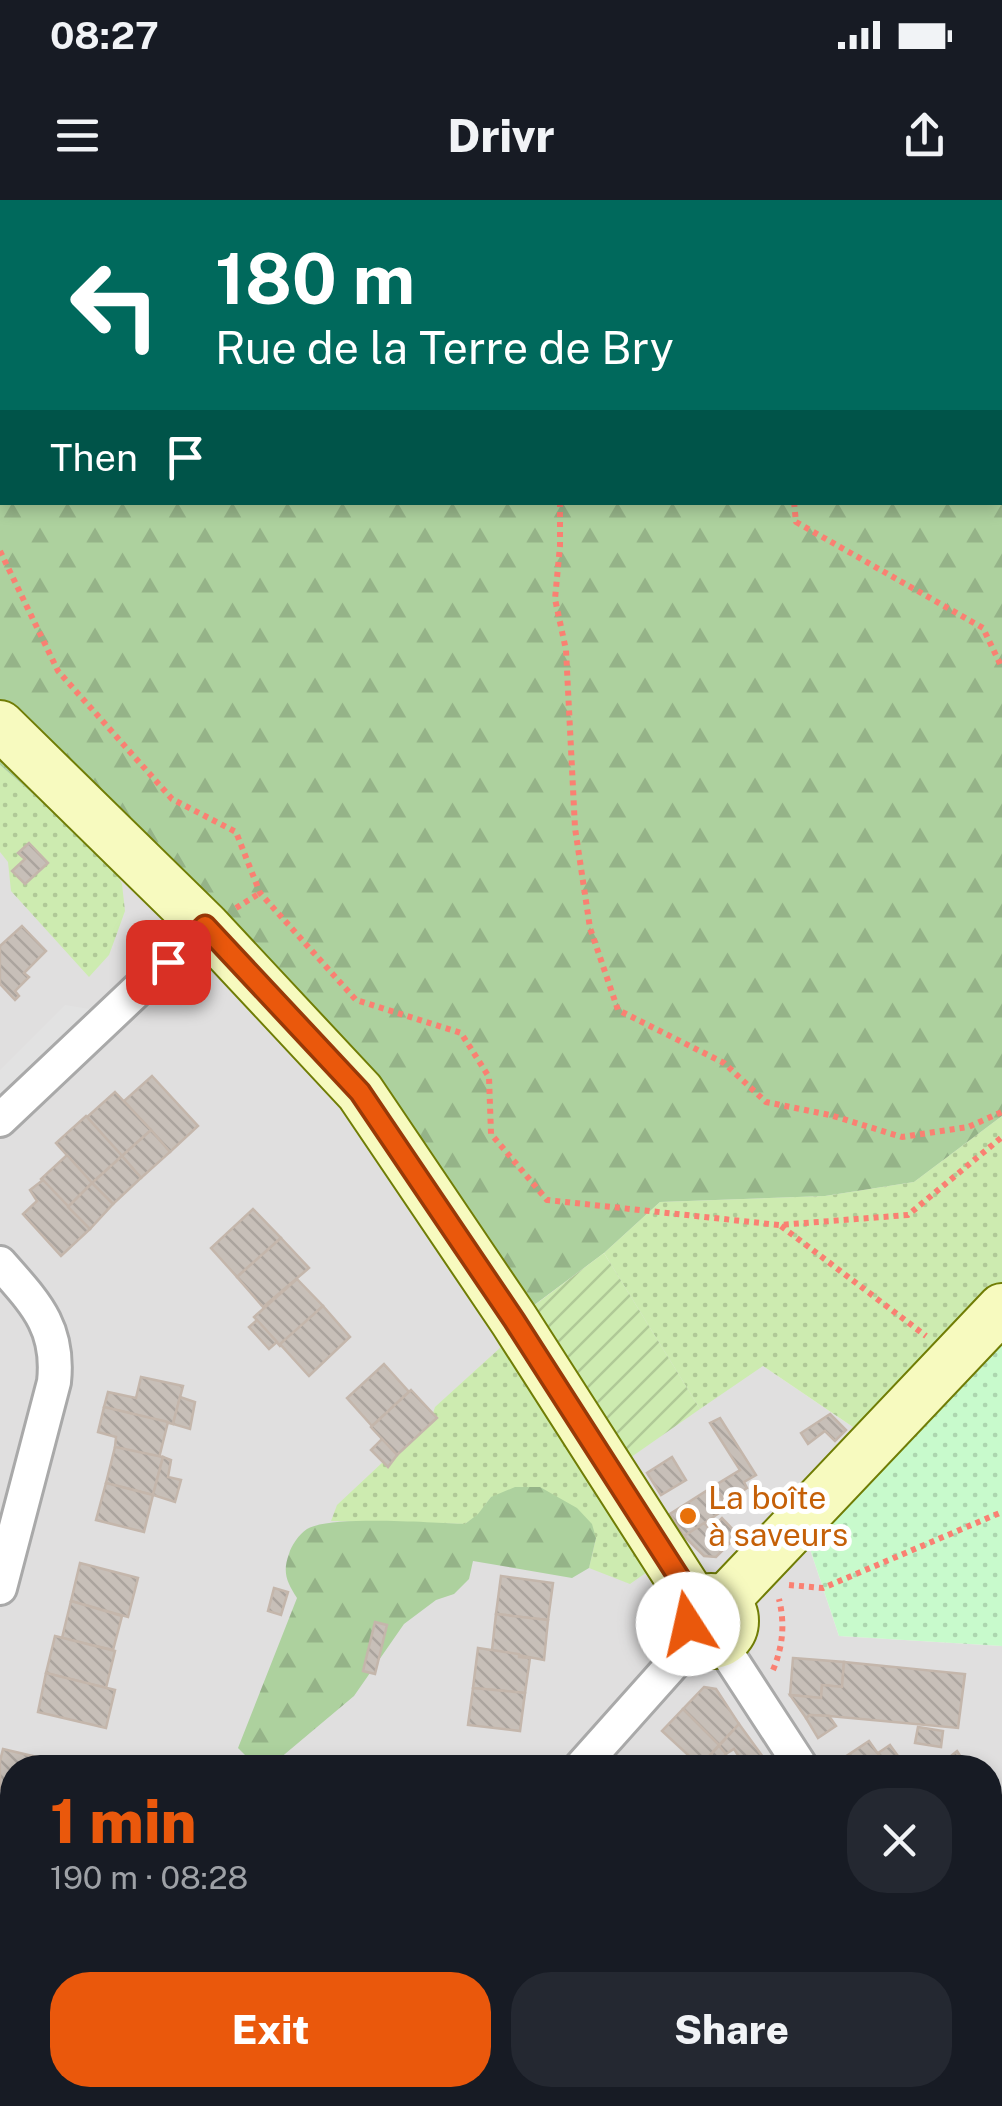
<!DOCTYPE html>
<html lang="en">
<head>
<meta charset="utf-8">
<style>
  body { margin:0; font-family:"Public Sans",sans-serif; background:#242831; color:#f1f3f6; height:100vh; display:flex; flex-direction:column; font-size:38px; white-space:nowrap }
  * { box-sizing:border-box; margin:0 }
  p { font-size:32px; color:#9ea1a6 }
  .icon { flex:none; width:55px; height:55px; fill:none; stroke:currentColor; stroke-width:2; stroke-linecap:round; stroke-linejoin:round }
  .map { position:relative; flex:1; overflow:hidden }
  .sheet { position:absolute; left:0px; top:1555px; width:1002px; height:352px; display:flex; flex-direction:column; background:#171b24; border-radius:40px 40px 0 0; box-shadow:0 5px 15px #0003 }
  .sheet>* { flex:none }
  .guide { position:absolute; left:0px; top:0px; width:1002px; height:305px; box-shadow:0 5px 15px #0003; background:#00695c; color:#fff; overflow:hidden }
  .pin { position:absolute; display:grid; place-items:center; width:85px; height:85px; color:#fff; margin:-42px; border-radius:20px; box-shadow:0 5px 15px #0006 }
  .me { position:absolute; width:110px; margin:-55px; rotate:350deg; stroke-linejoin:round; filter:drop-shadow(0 0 8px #0008) }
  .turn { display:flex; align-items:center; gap:35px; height:210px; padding:0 50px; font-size:45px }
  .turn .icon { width:130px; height:130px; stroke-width:2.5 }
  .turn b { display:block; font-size:70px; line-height:85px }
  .then { display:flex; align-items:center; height:95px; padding:0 50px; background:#0003; gap:20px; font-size:38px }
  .round { display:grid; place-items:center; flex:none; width:105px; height:105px; border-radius:40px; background:#242831 }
  .headline { display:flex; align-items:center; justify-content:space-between; height:170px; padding:0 50px }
  h1 { font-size:60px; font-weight:800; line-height:75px; color:#ea580c }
  .cta { display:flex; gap:20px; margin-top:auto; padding:20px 50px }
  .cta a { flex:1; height:115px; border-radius:40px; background:#ea580c; color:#fff; font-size:40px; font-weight:800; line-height:115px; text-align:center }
  .cta a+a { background:#242831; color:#f1f3f6 }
  .status { display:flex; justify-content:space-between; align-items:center; height:70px; padding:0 50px; background:#171b24; direction:ltr }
  .status svg { height:28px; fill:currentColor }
  header { display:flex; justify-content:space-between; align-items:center; height:130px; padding:0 50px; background:#171b24; font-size:45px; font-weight:800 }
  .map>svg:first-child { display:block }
  .residential { fill:#e0dfdf; fill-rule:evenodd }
  .grass { fill:url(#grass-dots) }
  .forest { fill:url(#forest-firs); fill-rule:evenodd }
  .park { fill:url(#park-dots) }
  .garden { fill:url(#garden-furrows) }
  .parking { fill:#e2e2e2 }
  .building { fill:url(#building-back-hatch); stroke:#c4b6ab; stroke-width:2.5 }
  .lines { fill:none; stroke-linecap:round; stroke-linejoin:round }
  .street-casing { stroke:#a9a9a9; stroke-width:38 }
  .secondary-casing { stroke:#707d05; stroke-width:52 }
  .path { stroke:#fa8072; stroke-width:6; stroke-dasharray:5 5; stroke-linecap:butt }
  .street { stroke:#fff; stroke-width:32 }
  .secondary { stroke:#f7fabf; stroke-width:48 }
  .route-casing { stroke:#983908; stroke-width:25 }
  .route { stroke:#ea580c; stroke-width:18 }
  .food-dot { fill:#e8710a; stroke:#fff; stroke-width:4 }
  .labels { text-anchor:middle; stroke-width:10; stroke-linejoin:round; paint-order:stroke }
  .food-label { font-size:32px; fill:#c56008; stroke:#fff; text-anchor:start }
</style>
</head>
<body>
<div class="status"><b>08:27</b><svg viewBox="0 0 49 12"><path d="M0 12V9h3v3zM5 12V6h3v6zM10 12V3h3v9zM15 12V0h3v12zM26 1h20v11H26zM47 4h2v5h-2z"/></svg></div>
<header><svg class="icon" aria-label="menu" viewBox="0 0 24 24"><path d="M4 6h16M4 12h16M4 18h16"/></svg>Drivr<svg class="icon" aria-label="share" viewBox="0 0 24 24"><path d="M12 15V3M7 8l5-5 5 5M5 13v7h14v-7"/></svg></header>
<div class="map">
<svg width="1002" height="1906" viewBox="0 0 1002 1906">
  <defs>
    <pattern id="grass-dots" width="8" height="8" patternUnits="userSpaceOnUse" patternTransform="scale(2.5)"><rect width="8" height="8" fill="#cdebb0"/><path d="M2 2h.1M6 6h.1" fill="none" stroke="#b0c997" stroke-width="1.8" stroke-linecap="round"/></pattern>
    <pattern id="forest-firs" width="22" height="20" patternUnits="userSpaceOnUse" patternTransform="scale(2.5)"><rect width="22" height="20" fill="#add19e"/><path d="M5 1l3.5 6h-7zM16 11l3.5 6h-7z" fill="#95b388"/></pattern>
    <pattern id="park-dots" width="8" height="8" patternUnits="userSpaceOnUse" patternTransform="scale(2.5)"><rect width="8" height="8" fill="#c8facc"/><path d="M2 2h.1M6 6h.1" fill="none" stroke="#acd6af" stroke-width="1.8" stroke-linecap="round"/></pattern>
    <pattern id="garden-furrows" width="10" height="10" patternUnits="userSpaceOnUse" patternTransform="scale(2.5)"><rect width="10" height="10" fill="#cdebb0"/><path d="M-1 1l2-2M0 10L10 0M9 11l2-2" fill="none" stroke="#b0c997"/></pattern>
    <pattern id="building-back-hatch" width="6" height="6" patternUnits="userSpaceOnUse" patternTransform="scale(2.5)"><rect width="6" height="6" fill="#c7bfb8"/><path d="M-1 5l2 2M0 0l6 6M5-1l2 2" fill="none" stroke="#aba49e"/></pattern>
  </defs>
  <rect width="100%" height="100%" fill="#f2efe9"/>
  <!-- residential -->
  <path class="residential" d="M0 565 360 892 875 1242 809 1346 839 1436 1002 1446V1906H0ZM12 1568H990V1895H12Z"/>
  <!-- grass -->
  <g class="grass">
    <path d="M0 565 111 662 122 684 125 711 116 736 109 755 89 777 11 691 8 662 0 652Z"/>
    <path d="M1002 916V1108L875 1242 763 1166 700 1209 604 1053 660 1002 825 996 914 982Z"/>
    <path d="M522 1131 667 1358 630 1384 589 1368 596 1338 491 1297 478 1315 465 1324 331 1321 337 1305 432 1216 435 1207 501 1147Z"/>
  </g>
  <!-- forest -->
  <g class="forest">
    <path d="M0 0H1002V916L914 982 825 996 660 1002 604 1053 514 1120 360 892 195 736 0 565ZM2 2H1000V302H2Z"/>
    <path d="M515 1287H540L577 1308 592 1324 596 1338 589 1368 572 1378 473 1361 469 1379 454 1394 436 1400 404 1424 354 1496 279 1559 256 1566 238 1548 297 1398C287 1383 282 1372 289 1354 291 1346 299 1334 307 1329 330 1315 434 1323 465 1324L478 1314 491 1297Z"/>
  </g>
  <!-- park -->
  <path class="park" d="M1002 1108V1446L839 1436 809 1346Z"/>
  <!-- garden -->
  <path class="garden" d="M604 1053 700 1209 627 1260 528 1110Z"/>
  <!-- parking -->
  <path class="parking" d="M65 805 113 813 0 920V870Z"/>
  <!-- building -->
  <g class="building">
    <path d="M29 643 48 663 25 684 12 671 25 659 18 653Z"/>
    <path d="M22 726 46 751 24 773 29 777 15 791 19 796 15 800 0 784V746Z"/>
    <path d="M152 876 198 926 170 952 124 901Z"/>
    <path d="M115 892 151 930 122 956 87 917Z"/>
    <path d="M86 916 122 956 92 983 56 943Z"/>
    <path d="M151 930 170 952 141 978 122 956Z"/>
    <path d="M67 955 92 983 68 1007 41 979Z"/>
    <path d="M122 956 141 978 113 1004 92 983Z"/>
    <path d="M43 980 90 1029 61 1056 23 1014 37 1001 30 990Z"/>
    <path d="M92 983 113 1004 90 1029 68 1007Z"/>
    <path d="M253 1009 281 1038 237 1077 211 1048Z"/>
    <path d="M281 1038 309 1068 263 1107 237 1077Z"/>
    <path d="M297 1079 323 1106 280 1146 254 1117Z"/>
    <path d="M323 1106 350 1137 309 1176 280 1144Z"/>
    <path d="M257 1120 277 1142 269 1149 249 1127Z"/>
    <path d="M384 1164 409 1192 372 1226 347 1198Z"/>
    <path d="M141 1177 183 1186 173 1224 104 1207 108 1192 136 1198Z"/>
    <path d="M411 1190 437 1218 397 1255 371 1227Z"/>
    <path d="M180 1197 195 1202 190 1229 173 1224Z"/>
    <path d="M104 1207 168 1222 159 1258 115 1247 116 1237 98 1232Z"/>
    <path d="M830 1214 846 1230 835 1241 825 1231 808 1244 801 1233Z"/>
    <path d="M720 1218 756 1275 744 1282 747 1288 725 1302 714 1286 740 1270 710 1223Z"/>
    <path d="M382 1239 397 1255 388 1267 371 1250Z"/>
    <path d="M115 1247 163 1257 153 1295 106 1283Z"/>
    <path d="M163 1257 171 1260 168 1277 181 1280 175 1302 153 1295Z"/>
    <path d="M672 1257 686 1280 661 1295 647 1273Z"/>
    <path d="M106 1283 153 1295 144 1332 96 1320Z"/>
    <path d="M714 1286 728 1307 684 1337 670 1314Z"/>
    <path d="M722 1318 738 1335 727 1346 711 1329Z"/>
    <path d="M704 1323 727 1346 716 1357 704 1356 684 1336Z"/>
    <path d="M80 1363 138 1378 128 1417 71 1401Z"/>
    <path d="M501 1376 553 1383 548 1420 496 1414Z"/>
    <path d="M274 1388 288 1392 281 1415 268 1411Z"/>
    <path d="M71 1401 122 1416 113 1450 62 1438Z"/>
    <path d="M496 1414 548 1420 544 1460 492 1450Z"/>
    <path d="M375 1422 387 1425 375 1474 363 1471Z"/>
    <path d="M55 1436 115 1451 106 1488 46 1473Z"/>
    <path d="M478 1448 519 1454V1457L530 1458 525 1493 473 1488Z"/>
    <path d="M793 1458 844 1462 842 1487 822 1485 821 1498 790 1495Z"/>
    <path d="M844 1462 965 1474 958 1528 829 1516 810 1515 806 1518 790 1495 821 1498 822 1485 842 1487Z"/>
    <path d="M46 1473 115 1490 106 1528 38 1512Z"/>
    <path d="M704 1487 716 1489 739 1524 719 1545 683 1509Z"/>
    <path d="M473 1488 525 1493 520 1531 468 1525Z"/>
    <path d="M683 1509 719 1545 700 1566 662 1531Z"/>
    <path d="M810 1515 829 1516 836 1526 818 1538 806 1518Z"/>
    <path d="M739 1524 766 1561 756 1567 747 1556 741 1560 734 1549 726 1554 719 1546Z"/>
    <path d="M918 1527 943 1531 941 1547 915 1543Z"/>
    <path d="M869 1541 888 1568H839L836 1563Z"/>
    <path d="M890 1545 903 1563 896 1568H888L878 1553Z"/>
    <path d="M719 1546 726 1554 719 1562 724 1568H701L700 1566Z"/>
    <path d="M3 1549 54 1561 53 1568H12V1593L0 1590V1561Z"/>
    <path d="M957 1551 966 1565 962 1568H936Z"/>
    <path d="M7 1591 12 1593V1633L0 1630V1619Z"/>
    <path d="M1002 1598V1658L990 1666V1606Z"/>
    <path d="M8 1632 12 1633V1673L0 1670Z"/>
    <path d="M44 1895H85L74 1906H57Z"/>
    <path d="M85 1895H115L127 1906H74Z"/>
    <path d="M861 1895H887L885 1906H858Z"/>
    <path d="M948 1895H985L969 1906H955Z"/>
  </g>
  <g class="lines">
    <defs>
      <g id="street">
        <path d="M0 920 205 726"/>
        <path d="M0 1063C34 1102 60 1126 54 1182L0 1388"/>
        <path d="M720 1442 802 1568"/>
        <path d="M580 1568 696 1438"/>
        <path d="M990 1727 1002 1732"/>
        <path d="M0 1739 12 1748"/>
        <path d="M990 1844 1002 1861"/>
        <path d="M227 1895 238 1906"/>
        <path d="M272 1906 283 1895"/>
        <path d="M383 1906 387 1895"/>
        <path d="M833 1906 835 1895"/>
      </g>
      <g id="secondary">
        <path d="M0 525 205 726 360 892 514 1120 696 1404"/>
        <circle cx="711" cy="1421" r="23"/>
        <path d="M724 1401 1002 1108"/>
      </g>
    </defs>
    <!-- street casing -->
    <use href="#street" class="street-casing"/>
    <!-- secondary casing -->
    <use href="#secondary" class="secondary-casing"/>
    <!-- path -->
    <g class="path">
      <path d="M435 0 436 2"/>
      <path d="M758 0V2"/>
      <path d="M560 302V346L555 399 566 450 575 628 590 728 618 810 724 863 766 902 830 915 902 937 968 927 1002 912"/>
      <path d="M794 302 796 322 983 428 1002 468"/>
      <path d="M0 351 58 471 172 599 236 632 260 693 356 800 461 833 489 877 491 934 547 1000 779 1025 908 1015 1002 937"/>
      <path d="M236 708 260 693"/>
      <path d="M781 1026 926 1136"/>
      <path d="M789 1385 823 1388 1002 1312"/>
      <path d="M773 1470C783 1446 785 1424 779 1399"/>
    </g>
    <!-- street -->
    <use href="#street" class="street"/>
    <!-- secondary -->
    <use href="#secondary" class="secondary"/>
  </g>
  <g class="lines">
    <defs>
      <path id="route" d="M168 762 205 726 360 892 514 1120 696 1404 691 1410 688 1424"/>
    </defs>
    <!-- route casing -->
    <use href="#route" class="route-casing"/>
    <!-- route -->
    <use href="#route" class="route"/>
  </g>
  <!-- markers -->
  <circle class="food-dot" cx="688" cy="1316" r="10"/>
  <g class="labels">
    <!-- food labels -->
    <g class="food-label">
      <text x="708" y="1309">La boîte<tspan x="708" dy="37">à saveurs</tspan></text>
    </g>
  </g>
</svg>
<div class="pin" style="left:168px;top:762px;background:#d93025"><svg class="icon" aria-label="arrive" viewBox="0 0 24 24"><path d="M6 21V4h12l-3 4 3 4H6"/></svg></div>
<svg class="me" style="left:688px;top:1424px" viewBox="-20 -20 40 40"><circle r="19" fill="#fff"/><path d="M0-13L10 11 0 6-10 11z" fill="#ea580c"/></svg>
<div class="guide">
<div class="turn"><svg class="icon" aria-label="left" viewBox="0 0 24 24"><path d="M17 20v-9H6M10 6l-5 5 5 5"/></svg><div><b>180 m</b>Rue de la Terre de Bry</div></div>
<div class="then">Then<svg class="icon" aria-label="arrive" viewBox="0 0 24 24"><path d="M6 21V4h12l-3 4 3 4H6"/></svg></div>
</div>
<section class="sheet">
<div class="headline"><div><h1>1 min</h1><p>190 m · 08:28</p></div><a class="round"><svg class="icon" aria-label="close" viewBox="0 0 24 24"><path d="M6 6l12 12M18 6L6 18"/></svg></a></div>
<div class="cta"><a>Exit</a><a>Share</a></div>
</section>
</div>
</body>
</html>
